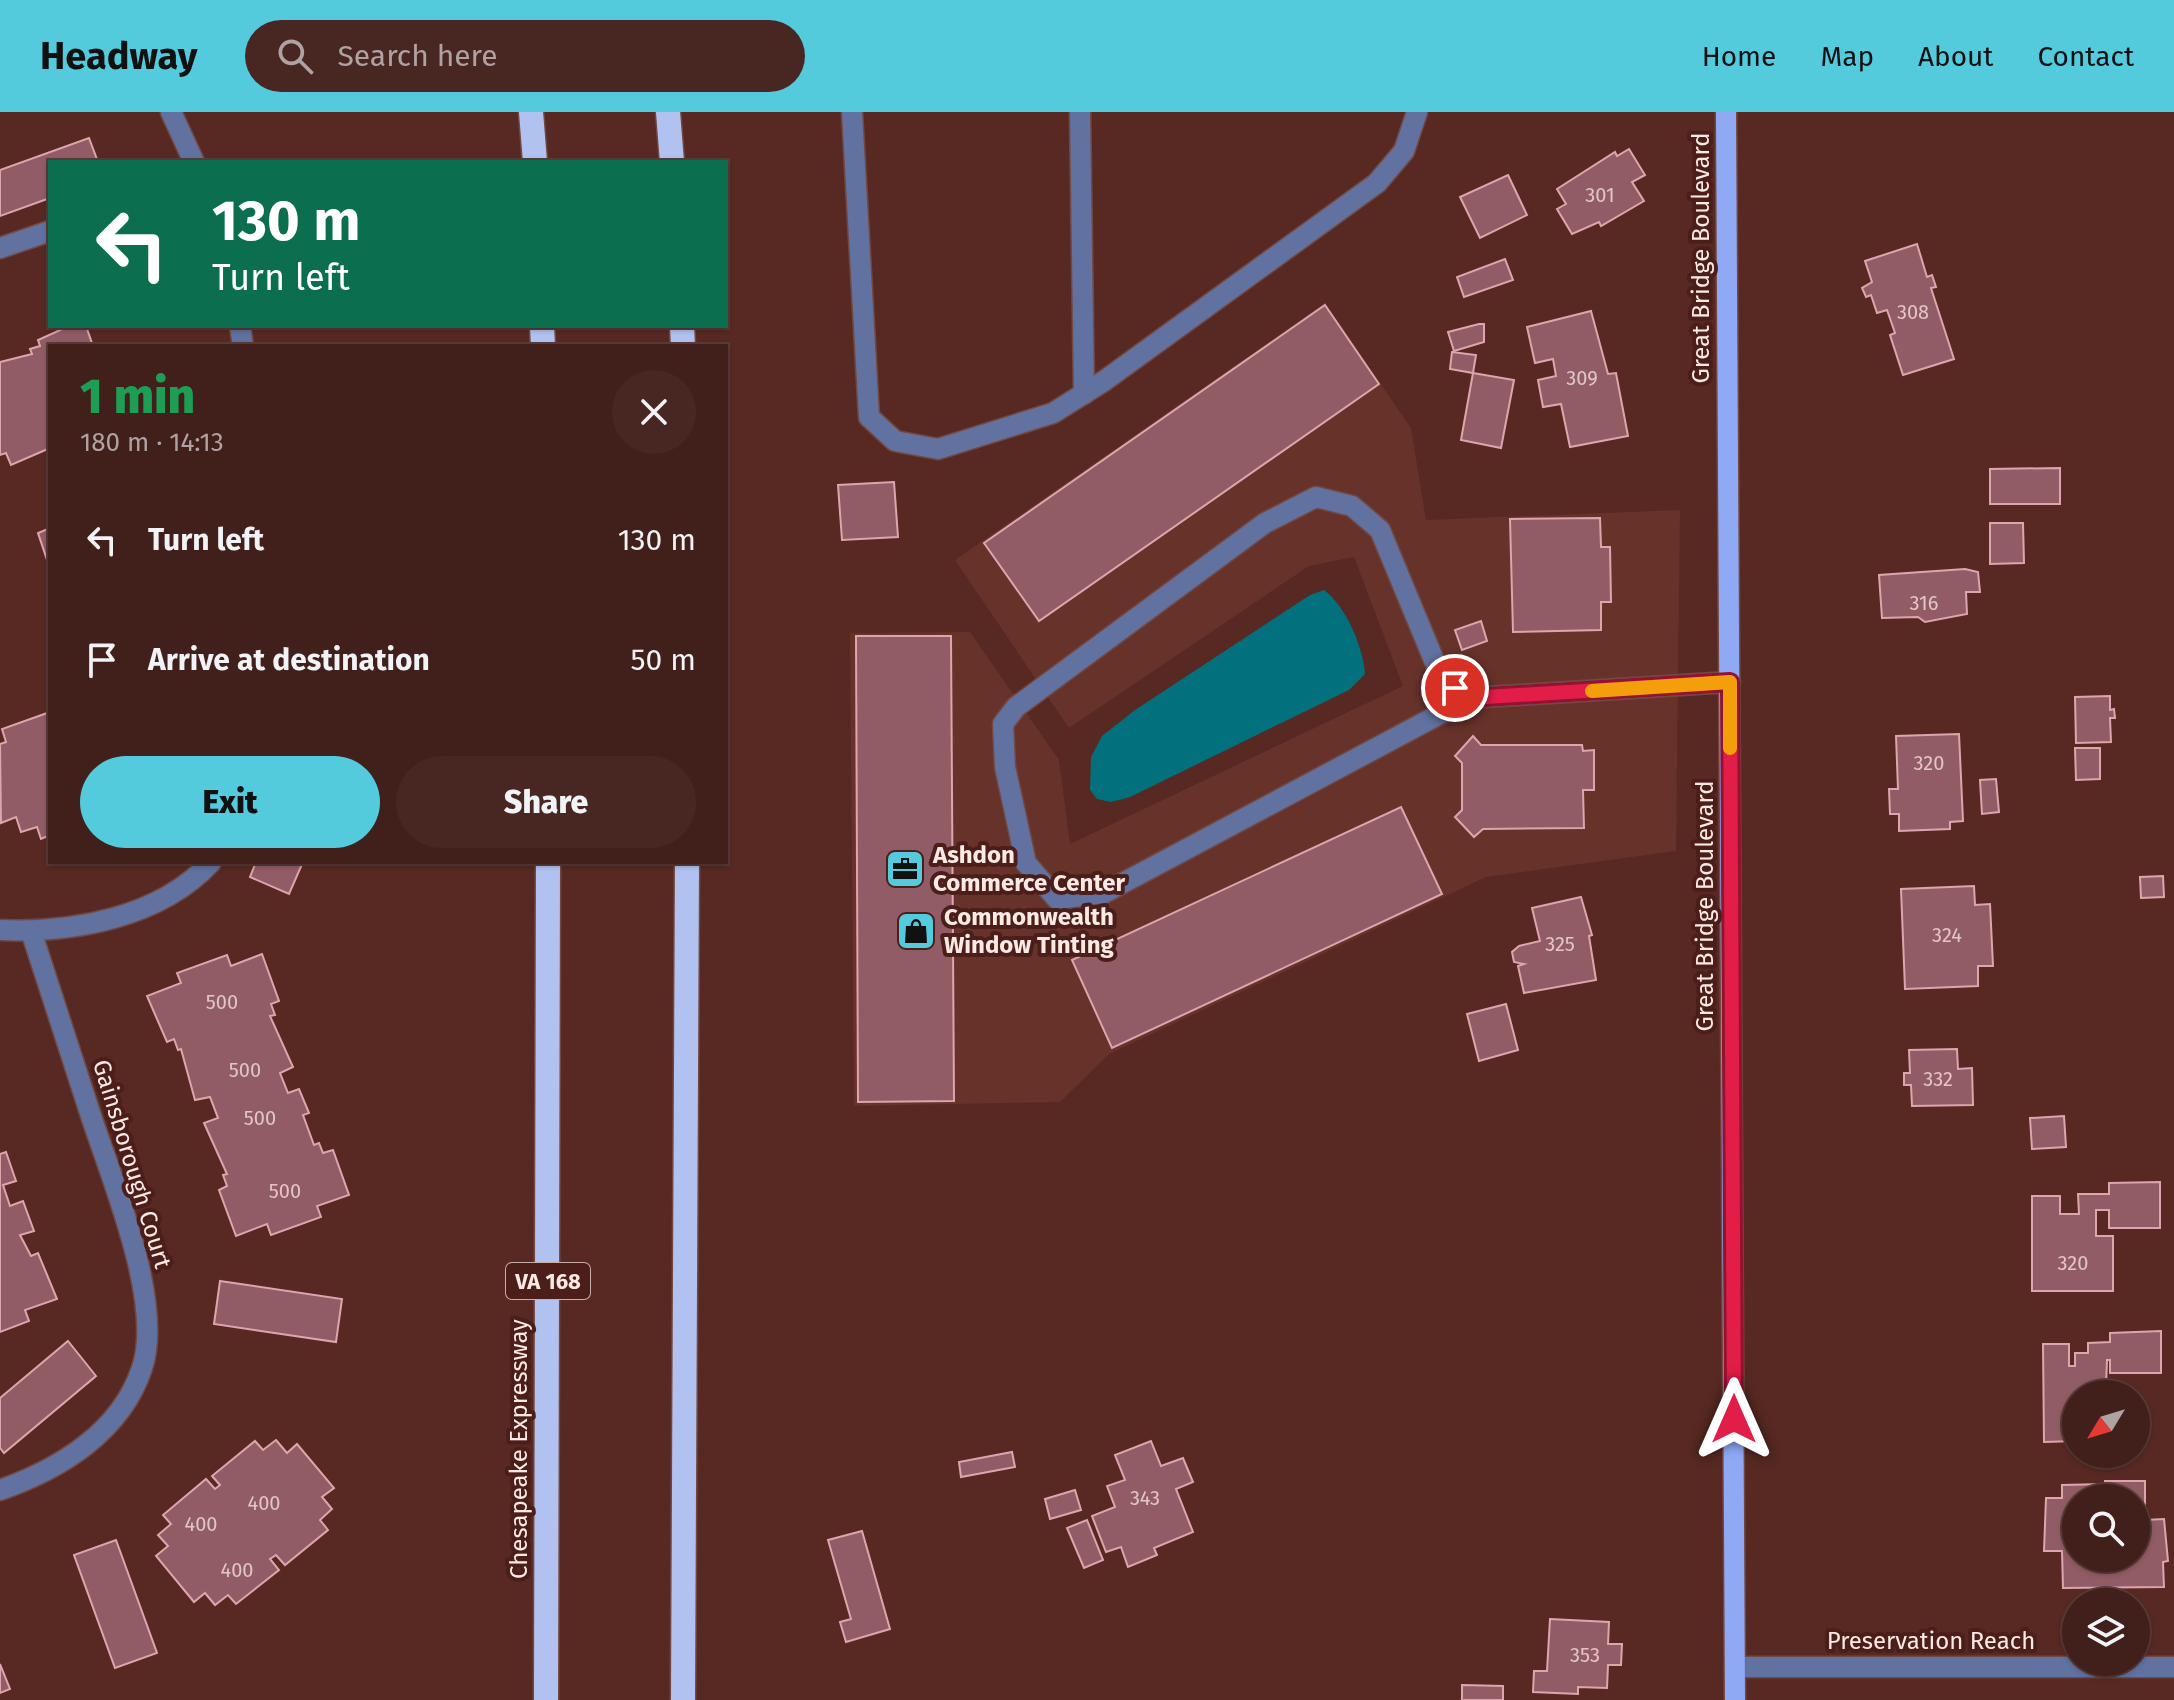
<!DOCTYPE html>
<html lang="en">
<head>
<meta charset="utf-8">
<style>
  body { margin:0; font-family:"Fira Sans",sans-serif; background:#482723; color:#f1f3f6; height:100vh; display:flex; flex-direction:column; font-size:30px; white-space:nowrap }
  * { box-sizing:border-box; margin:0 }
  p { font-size:26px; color:#aea2a2 }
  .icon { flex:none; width:44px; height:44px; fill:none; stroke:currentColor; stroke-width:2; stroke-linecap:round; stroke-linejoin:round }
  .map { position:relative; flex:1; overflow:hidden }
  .drawer { position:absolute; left:48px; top:232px; width:680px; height:520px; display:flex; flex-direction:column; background:#411f1a; border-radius:0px; box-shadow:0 2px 6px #0004,0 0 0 2px #5a3d39 }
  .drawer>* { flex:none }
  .banner { position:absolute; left:48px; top:48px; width:680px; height:168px; border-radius:0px; box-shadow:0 2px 6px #0004,0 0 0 2px #5a3d39; background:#0b6e4f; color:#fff; overflow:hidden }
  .needle { width:52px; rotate:232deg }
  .controls { position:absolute; left:2062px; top:1268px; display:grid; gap:16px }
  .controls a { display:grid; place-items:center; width:88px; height:88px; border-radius:50%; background:#411f1a; box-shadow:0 2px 6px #0004,0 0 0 2px #5a3d39; font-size:40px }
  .pin { position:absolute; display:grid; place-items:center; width:68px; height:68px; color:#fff; margin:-34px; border:4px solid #fff; border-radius:50%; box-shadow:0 2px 8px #0007 }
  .me { position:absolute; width:88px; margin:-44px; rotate:0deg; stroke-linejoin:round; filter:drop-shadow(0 0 6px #0008) }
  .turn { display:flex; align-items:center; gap:28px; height:168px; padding:0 32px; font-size:36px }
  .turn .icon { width:104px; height:104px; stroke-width:2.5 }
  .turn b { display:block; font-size:56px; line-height:68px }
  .round { display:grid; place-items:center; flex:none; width:84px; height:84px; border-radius:42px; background:#482723 }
  .overview { display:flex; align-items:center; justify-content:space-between; height:136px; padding:0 32px }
  h1 { font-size:48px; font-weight:800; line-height:60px; color:#1e9e55 }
  .cta { display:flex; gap:16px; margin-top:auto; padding:16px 32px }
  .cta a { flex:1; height:92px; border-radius:48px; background:#54cadd; color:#111; font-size:32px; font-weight:800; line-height:92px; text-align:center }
  .cta a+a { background:#482723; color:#f1f3f6 }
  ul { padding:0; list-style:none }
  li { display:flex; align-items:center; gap:24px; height:120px; padding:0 32px }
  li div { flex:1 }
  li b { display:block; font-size:30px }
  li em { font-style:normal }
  header { display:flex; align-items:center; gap:48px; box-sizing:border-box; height:112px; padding:0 40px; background:#54cadd; color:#111 }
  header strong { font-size:38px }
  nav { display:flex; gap:44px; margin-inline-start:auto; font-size:28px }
  .search { width:560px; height:72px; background:#482723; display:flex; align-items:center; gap:20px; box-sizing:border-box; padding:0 28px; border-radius:44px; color:#aea2a2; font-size:30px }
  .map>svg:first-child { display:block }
  .built { fill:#66322a }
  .water { fill:#03707d }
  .building { fill:#915c65; stroke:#dfa5ad; stroke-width:2; fill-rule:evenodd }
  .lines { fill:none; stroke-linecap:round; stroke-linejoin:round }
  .minor-casing { stroke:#724842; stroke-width:23 }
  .major-casing { stroke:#724842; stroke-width:23 }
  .highway-casing { stroke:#724842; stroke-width:27 }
  .minor { stroke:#6171a0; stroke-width:20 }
  .major { stroke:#90a9f5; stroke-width:20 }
  .highway { stroke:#b2c2f0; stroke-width:24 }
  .route-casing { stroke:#92132f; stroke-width:20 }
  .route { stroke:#e11d48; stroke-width:14 }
  .slow { stroke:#f59e0b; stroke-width:14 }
  .labels { text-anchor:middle; stroke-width:8; stroke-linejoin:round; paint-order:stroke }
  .number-label { font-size:20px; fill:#e2c6c6 }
  .shield { fill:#4b1e19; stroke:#c8ada9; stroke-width:2 }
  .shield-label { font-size:22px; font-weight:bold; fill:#fdeae7 }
  .street-label { font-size:24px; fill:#fdeae7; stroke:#4b1e19 }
  .poi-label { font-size:24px; font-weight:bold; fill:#fdeae7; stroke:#4b1e19; text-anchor:start }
</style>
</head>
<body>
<header>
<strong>Headway</strong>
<div class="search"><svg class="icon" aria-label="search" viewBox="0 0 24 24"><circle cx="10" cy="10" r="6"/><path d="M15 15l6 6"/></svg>Search here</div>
<nav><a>Home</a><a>Map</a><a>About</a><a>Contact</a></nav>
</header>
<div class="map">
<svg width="2174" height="1588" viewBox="0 0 2174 1588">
  <rect width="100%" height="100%" fill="#572922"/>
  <!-- built -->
  <path class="built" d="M1325 191 1411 316 1426 408 1680 398 1676 739 1486 765 1109 942 1060 990 854 994 850 521 970 520 1059 648 1070 732 1403 574 1354 445 1309 454 1069 616 955 448Z"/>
  <!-- water -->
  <path class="water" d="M1324 478C1346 494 1363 535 1365 562L1349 578 1130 685 1111 690 1097 687 1090 678 1091 645 1102 624 1135 598 1310 483Z"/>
  <!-- building -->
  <g class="building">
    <path d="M89 26 98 50H50V86L0 104V58Z"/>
    <path d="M1629 37 1645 63 1632 70 1644 89 1601 114 1599 110 1572 122 1557 97 1566 92 1557 77 1615 40 1617 44Z"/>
    <path d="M1508 63 1527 103 1480 126 1460 85Z"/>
    <path d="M1917 132 1927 165 1932 163 1936 175 1931 176 1954 247 1903 263 1890 223 1895 221 1887 198 1877 201 1871 183 1866 185 1862 176 1872 170 1865 149Z"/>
    <path d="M1505 147 1513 168 1464 185 1457 165Z"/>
    <path d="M1325 193 1379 272 1039 509 984 431Z"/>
    <path d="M1591 199 1608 262 1616 261 1628 324 1570 335 1561 292 1543 295 1538 268 1556 264 1553 247 1535 251 1527 215Z"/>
    <path d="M1479 212H1484V230L1454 239 1448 220Z"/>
    <path d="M69 214H86L93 234H50V336L11 353 6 341 0 343V250L32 242 30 237 40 234 38 228Z"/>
    <path d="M1452 240 1476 243 1473 261 1450 257Z"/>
    <path d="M1473 261 1514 268 1501 336 1461 328Z"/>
    <path d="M2060 356V392H1990V357Z"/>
    <path d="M894 370 898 425 842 428 838 373Z"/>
    <path d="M1600 406 1601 435H1610L1611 490H1601V518L1513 520 1510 407Z"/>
    <path d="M1990 411H2023L2024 451 1990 452Z"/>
    <path d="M50 416V457L38 421Z"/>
    <path d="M1965 457 1978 460 1980 480H1966L1967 502 1925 510 1918 505 1882 506 1879 463Z"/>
    <path d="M1481 509 1487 529 1462 538 1455 518Z"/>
    <path d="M856 524H951L954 989 858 990Z"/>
    <path d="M2110 584V598L2114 597 2115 606H2110L2111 630 2076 631 2075 585Z"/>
    <path d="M50 600V723L41 727 37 715 21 720 16 705 1 711 0 632 6 630 2 617Z"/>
    <path d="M1959 622 1963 709 1950 710V717L1899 719V702H1890L1889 677H1898L1896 624Z"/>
    <path d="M1473 624 1481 633H1582L1583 639 1594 638V678H1583L1584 716 1483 717 1474 725 1455 705 1462 698V651L1455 644Z"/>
    <path d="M2075 636H2100V667L2076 668Z"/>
    <path d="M1996 667 1999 700 1982 702 1980 668Z"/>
    <path d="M1401 695 1442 782 1112 936 1072 848Z"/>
    <path d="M256 750H303L289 782 250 765Z"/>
    <path d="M2163 764 2164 785 2141 786 2140 765Z"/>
    <path d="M1974 774 1975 793 1990 792 1993 854H1978V874L1905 877 1901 777Z"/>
    <path d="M1581 785 1592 823 1589 824 1596 868 1524 881 1518 854 1524 852 1514 850 1512 840 1519 834 1540 829 1532 796Z"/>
    <path d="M262 842 279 889 271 892 275 903 270 904 293 955 280 961 288 981 299 977 309 1001 303 1003 314 1033 319 1031 323 1041 333 1038 349 1083 317 1094 321 1105 271 1123 267 1112 236 1124 219 1078 227 1074 223 1063 227 1062 204 1011 218 1006 210 985 195 988 181 937 178 938 174 927 167 930 147 884 181 871 177 861 227 843 231 854Z"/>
    <path d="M1506 892 1518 938 1479 949 1467 902Z"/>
    <path d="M1957 937 1958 957 1972 956 1973 993 1912 994 1911 973H1904V961H1910L1909 938Z"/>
    <path d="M2064 1004 2066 1035 2032 1037 2030 1006Z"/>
    <path d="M6 1040 16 1069 3 1073 10 1094 23 1089 34 1119 20 1123 31 1144 38 1141 57 1187 25 1198 29 1209 0 1220V1042Z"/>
    <path d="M2160 1070V1116H2109V1098H2096V1124H2113V1179H2032V1084H2060V1102H2079L2078 1082H2109V1071Z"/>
    <path d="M220 1169 342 1187 336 1230 214 1212Z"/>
    <path d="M2161 1219V1261H2110V1248H2107L2106 1274 2114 1273 2119 1282H2076V1329L2044 1330 2043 1232H2069V1254H2075V1241H2088V1231L2110 1230V1221Z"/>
    <path d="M68 1229 96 1264 4 1341 0 1336V1286Z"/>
    <path d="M276 1328 287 1341 297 1332 334 1376 322 1385 332 1397 320 1408 328 1418 285 1453 276 1443 270 1447 279 1458 236 1492 228 1483 215 1493 205 1481 194 1490 156 1444 168 1434 158 1423 171 1412 163 1403 206 1367 215 1377 220 1373 212 1364 255 1329 263 1338Z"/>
    <path d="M1151 1329 1161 1354 1183 1346 1193 1370 1176 1377 1193 1420 1154 1436 1157 1443 1128 1455 1121 1435 1106 1440 1092 1404 1115 1395 1107 1374 1125 1368 1115 1343Z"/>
    <path d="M1012 1340 1015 1355 961 1365 959 1350Z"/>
    <path d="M2105 1369H2145V1408L2164 1407 2168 1449 2163 1450 2164 1475 2063 1476 2062 1439H2044L2046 1386H2062V1373L2105 1372ZM2076 1386H2136V1446H2076Z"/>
    <path d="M1075 1378 1081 1398 1050 1407 1045 1387Z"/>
    <path d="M1087 1408 1103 1448 1084 1456 1067 1416Z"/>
    <path d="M862 1419 890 1517 846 1530 840 1510 851 1507 828 1428Z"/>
    <path d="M116 1428 157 1541 115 1556 74 1443Z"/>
    <path d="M1550 1507 1609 1510 1608 1532H1622L1621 1553H1608L1607 1576 1578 1575V1582L1533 1580 1534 1559H1547Z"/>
    <path d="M0 1552 10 1577 0 1581Z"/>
    <path d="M1462 1573 1503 1574V1588H1462Z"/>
  </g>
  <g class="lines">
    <defs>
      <g id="minor">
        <path d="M171 0 194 50"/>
        <path d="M852 0 869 305 895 329 938 337 1053 301 1104 269 1377 71 1404 39 1417 0"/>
        <path d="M1080 0 1084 282"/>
        <path d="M0 136 50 119"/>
        <path d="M240 214 243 234"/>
        <path d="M1470 586 1104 781 1057 787 1026 751 1005 655 1003 612 1016 595 1265 411 1316 385 1352 394 1380 418 1441 565 1470 586 1730 570"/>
        <path d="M0 818C72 821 160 806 211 750"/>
        <path d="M0 1378C60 1357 121 1320 142 1256 164 1191 112 1068 91 1004 71 942 51 881 31 819"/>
        <path d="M1735 1555H2174"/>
      </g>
      <path id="major" d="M1726 0 1735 1588"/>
      <g id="highway">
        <path d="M531 0 535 50"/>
        <path d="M668 0 672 50"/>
        <path d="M542 214 543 234"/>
        <path d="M682 214 683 234"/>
        <path d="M546 1588 548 750"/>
        <path d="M683 1588 687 750"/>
      </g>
    </defs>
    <!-- minor casing -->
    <use href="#minor" class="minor-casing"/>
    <!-- major casing -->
    <use href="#major" class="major-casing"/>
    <!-- highway casing -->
    <use href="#highway" class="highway-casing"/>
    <!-- minor -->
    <use href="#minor" class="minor"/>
    <!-- major -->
    <use href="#major" class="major"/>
    <!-- highway -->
    <use href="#highway" class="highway"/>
  </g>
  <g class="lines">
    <defs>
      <path id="route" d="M1455 576 1470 586 1730 570 1734 1307"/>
    </defs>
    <!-- route casing -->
    <use href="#route" class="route-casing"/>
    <!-- route -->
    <use href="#route" class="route"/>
    <!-- slow -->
    <path class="slow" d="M1592 579 1730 570V636"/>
  </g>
  <!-- icons -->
  <defs>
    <symbol id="office-square" viewBox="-11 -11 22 22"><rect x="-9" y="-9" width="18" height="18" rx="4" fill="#54cadd" stroke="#4b1e19"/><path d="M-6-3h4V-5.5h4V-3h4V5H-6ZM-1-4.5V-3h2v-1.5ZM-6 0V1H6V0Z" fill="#111"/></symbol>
    <symbol id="shop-square" viewBox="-11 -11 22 22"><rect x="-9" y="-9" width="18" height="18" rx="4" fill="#54cadd" stroke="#4b1e19"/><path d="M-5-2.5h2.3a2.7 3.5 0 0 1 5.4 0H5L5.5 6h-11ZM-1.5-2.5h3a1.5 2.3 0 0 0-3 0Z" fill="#111"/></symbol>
  </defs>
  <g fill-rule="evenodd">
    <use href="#office-square" x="883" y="735" width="44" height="44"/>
    <use href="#shop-square" x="894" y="797" width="44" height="44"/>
  </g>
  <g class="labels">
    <!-- number labels -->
    <g class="number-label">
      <text x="1600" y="90">301</text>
      <text x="1913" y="207">308</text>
      <text x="1582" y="273">309</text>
      <text x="1924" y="498">316</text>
      <text x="1929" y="658">320</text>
      <text x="1947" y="830">324</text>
      <text x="1560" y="839">325</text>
      <text x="222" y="897">500</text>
      <text x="245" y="965">500</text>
      <text x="1938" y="974">332</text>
      <text x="260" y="1013">500</text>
      <text x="285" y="1086">500</text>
      <text x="2073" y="1158">320</text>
      <text x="1145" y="1393">343</text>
      <text x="264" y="1398">400</text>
      <text x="201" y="1419">400</text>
      <text x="237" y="1465">400</text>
      <text x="1585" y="1550">353</text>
    </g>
    <!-- shield labels -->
    <rect class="shield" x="506" y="1151" width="84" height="36" rx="6"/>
    <g class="shield-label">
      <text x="548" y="1177">VA 168</text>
    </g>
    <!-- street labels -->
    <g class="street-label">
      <text transform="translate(1701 146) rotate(-90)" y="8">Great Bridge Boulevard</text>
      <text transform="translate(1705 794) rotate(-90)" y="8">Great Bridge Boulevard</text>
      <text transform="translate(132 1052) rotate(73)" y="8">Gainsborough Court</text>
      <text transform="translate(519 1337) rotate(-90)" y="8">Chesapeake Expressway</text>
      <text x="1931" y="1537">Preservation Reach</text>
    </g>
    <!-- poi labels -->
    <g class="poi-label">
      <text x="933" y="751">Ashdon<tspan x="933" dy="28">Commerce Center</tspan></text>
      <text x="944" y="813">Commonwealth<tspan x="944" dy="28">Window Tinting</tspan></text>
    </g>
  </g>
</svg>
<div class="controls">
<a><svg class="needle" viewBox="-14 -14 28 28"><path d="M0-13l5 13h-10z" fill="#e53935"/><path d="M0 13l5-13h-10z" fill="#aea2a2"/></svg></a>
<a><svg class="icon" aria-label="search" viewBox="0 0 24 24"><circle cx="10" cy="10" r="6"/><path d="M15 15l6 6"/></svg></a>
<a><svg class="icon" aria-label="layers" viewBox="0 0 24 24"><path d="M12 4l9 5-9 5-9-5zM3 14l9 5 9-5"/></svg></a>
</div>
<div class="pin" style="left:1455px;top:576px;background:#d93025"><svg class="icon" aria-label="arrive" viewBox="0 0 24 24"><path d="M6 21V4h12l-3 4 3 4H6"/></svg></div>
<svg class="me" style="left:1734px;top:1307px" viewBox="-20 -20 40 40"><path d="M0-17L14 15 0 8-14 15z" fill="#e11d48" stroke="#fff" stroke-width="4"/></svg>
<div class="banner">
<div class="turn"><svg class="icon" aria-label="left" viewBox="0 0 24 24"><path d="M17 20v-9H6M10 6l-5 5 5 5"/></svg><div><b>130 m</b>Turn left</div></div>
</div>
<section class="drawer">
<div class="overview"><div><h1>1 min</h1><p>180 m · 14:13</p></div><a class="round"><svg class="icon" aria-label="close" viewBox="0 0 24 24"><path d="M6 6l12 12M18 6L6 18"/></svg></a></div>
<ul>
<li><svg class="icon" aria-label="left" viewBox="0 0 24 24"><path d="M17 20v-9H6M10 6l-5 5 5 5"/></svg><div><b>Turn left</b></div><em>130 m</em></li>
<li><svg class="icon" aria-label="arrive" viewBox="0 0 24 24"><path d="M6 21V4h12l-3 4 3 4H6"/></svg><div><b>Arrive at destination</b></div><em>50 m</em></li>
</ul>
<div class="cta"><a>Exit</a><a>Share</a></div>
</section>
</div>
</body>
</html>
